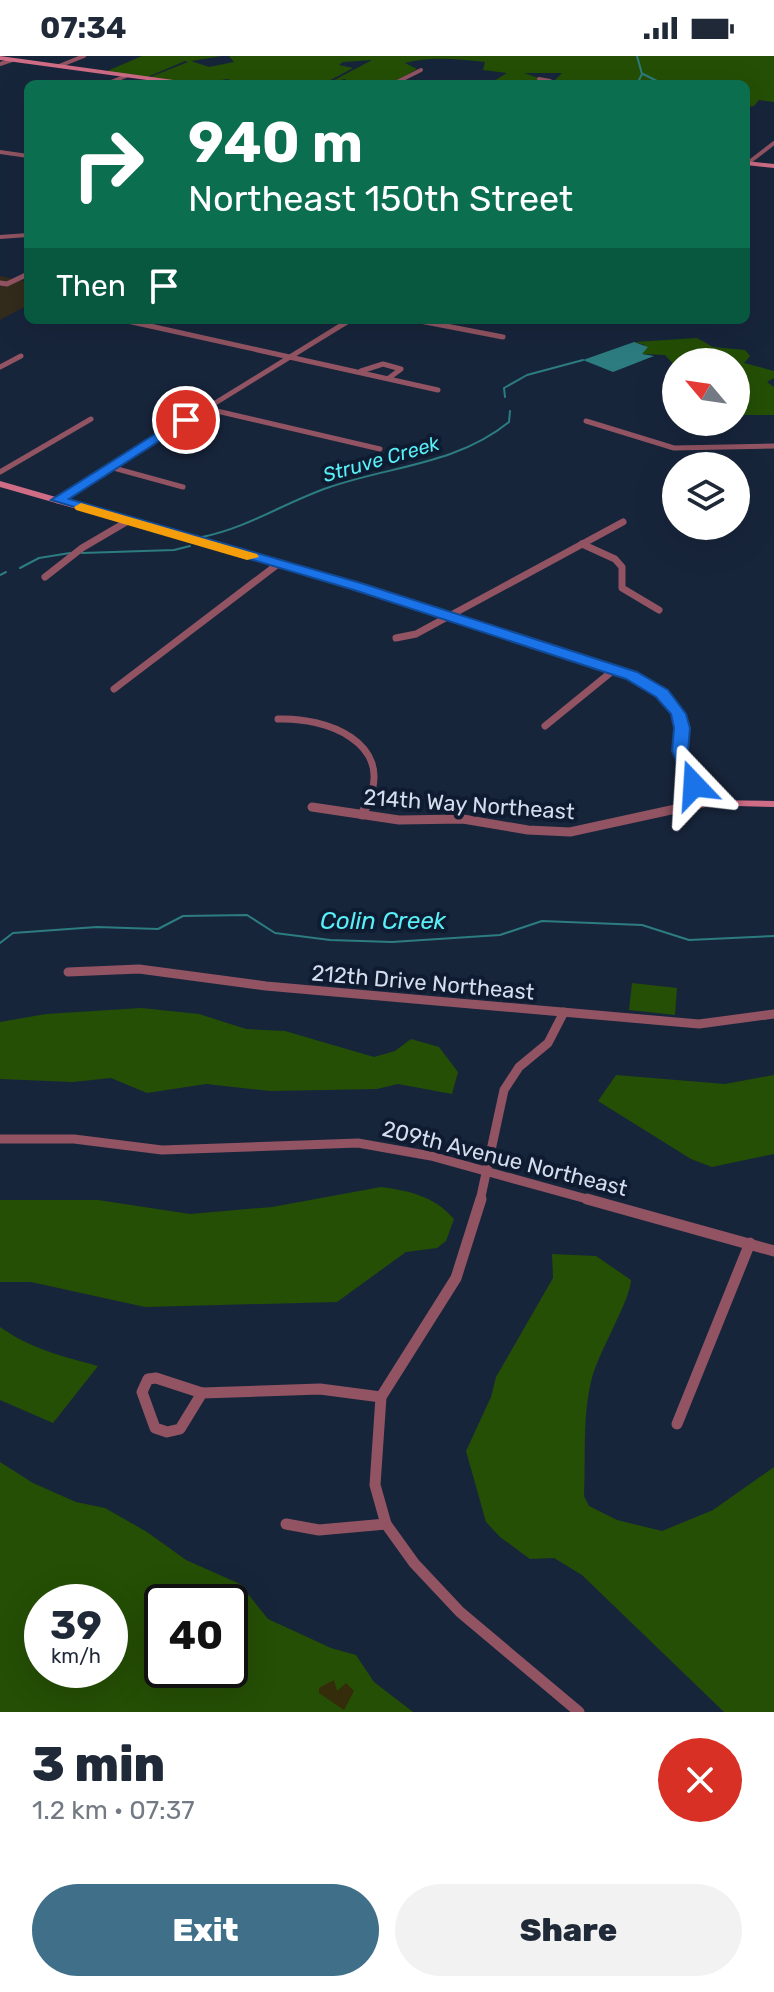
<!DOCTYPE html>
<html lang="en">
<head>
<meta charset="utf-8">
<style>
  body { margin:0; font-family:Rubik,sans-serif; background:#f2f2f3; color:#1f2937; height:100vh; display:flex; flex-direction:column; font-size:30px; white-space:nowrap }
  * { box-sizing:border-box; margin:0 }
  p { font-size:26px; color:#747a83 }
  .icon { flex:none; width:44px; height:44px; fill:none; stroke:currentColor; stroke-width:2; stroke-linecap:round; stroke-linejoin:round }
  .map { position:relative; height:1656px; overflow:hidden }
  .sheet { display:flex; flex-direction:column; background:#fff; flex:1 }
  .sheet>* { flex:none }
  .guide { position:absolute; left:24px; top:24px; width:726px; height:244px; border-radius:12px; box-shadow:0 8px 32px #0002; background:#0b6e4f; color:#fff; overflow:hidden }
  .needle { width:52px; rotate:299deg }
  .fabs { position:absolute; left:662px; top:292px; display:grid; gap:16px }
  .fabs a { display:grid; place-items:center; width:88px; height:88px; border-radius:50%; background:#fff; box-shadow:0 8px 32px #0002; font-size:40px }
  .speed { position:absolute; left:24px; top:1528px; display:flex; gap:16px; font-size:40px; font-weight:700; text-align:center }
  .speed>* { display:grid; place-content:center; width:104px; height:104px; border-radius:50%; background:#fff; box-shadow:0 8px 32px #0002; line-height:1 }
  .speed small { font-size:20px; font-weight:400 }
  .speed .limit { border:4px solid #111; border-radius:12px; background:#fff; color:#111 }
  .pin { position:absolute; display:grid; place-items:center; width:68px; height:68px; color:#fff; margin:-34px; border:4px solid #fff; border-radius:50%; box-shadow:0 2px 8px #0007 }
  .me { position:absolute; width:88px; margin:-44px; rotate:340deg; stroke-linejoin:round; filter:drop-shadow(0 0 6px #0008) }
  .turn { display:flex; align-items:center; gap:28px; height:168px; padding:0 32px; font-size:36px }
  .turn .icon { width:104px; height:104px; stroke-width:2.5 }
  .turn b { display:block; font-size:56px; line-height:68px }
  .then { display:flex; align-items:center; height:76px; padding:0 32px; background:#0003; gap:16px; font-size:30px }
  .round { display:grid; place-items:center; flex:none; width:84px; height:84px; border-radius:42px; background:#f2f2f3 }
  .headline { display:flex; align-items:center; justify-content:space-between; height:136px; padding:0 32px }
  h1 { font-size:48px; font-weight:800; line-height:60px }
  .primary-button { display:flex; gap:16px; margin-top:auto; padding:16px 32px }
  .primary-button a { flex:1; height:92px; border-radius:48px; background:#406f8a; color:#fff; font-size:32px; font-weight:800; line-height:92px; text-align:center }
  .primary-button a+a { background:#f2f2f3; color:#1f2937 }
  .status { display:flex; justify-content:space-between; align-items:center; height:56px; padding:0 40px; background:#fff; direction:ltr }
  .status svg { height:22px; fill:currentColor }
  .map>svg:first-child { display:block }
  .education { fill:#332b1b }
  .green { fill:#254f05; fill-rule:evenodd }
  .sand { fill:#342c0b }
  .water { fill:#2c7c80 }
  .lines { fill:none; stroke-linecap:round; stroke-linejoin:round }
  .stream { stroke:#2c7c80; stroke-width:2 }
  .street-far4 { stroke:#925463; stroke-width:4 }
  .street-far3 { stroke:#925463; stroke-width:5 }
  .street-far2 { stroke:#925463; stroke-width:7 }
  .street-far1 { stroke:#925463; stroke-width:9 }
  .street { stroke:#925463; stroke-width:11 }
  .secondary { fill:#d06d86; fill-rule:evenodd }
  .route { fill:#1a73e8; stroke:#114b97; stroke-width:2 }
  .slow { fill:#f59e0b }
  .labels { text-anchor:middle; stroke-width:8; stroke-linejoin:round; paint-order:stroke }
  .far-water-label { font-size:20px; font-style:italic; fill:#59eff6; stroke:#0e1b31 }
  .street-label { font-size:22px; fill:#d4dded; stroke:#0e1b31 }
  .water-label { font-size:24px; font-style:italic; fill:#59eff6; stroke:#0e1b31 }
</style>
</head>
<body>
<div class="status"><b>07:34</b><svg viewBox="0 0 49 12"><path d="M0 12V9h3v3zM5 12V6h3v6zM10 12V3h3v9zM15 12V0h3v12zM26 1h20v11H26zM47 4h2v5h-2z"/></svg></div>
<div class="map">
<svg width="774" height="1656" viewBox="0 0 774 1656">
  <rect width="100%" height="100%" fill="#17253b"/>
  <!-- education -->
  <path class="education" d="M0 220 28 226V249L0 264Z"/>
  <!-- green -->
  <g class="green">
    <path d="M142 0H222L191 5 209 11 234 6 229 0H774V46L759 44 754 50 746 51V28H551L562 17H524L547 25 545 28H489L507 17 483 14 485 6C458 3 430 0 405 7L417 13 390 28H359L344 23 327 28 372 4 343 6 339 9 353 12 323 28 282 25 292 28H234L228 23 195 28 148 22 188 6 185 5 145 22 105 16Z"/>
    <path d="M697 282 713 291 745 294 750 300 744 307 774 315V322L767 326 774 331V359H736V306H676V311L665 299 641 298 645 289 634 286Z"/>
    <path d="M632 927 677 932 675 959 629 954Z"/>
    <path d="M141 952 199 958 246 973 285 975 374 1001 395 995 411 983 439 991 458 1016 452 1038 398 1028 377 1033 270 1035 206 1028 147 1037 111 1022 73 1026 0 1023V966L46 958Z"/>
    <path d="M616 1019 725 1028 774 1019V1098L712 1111 691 1103 598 1045Z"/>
    <path d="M381 1131C410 1135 434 1140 454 1163L446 1185 437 1192 406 1196 337 1246 145 1251 31 1226H0V1144H98L190 1158 272 1151Z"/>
    <path d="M552 1198 596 1200 631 1224C630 1245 599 1295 592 1322 582 1359 586 1402 584 1440L589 1450 617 1464 662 1475 713 1454 774 1411V1656H724L582 1519 554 1502 530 1503 500 1481 486 1466 466 1395 491 1341 496 1321 553 1222Z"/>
    <path d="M0 1271C29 1292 64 1301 98 1310L53 1367 0 1344Z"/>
    <path d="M0 1406 33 1427 76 1446 105 1452 147 1476 186 1504 240 1528 268 1563 331 1592 356 1599 374 1626 413 1656H0ZM42 1546H110V1614H42ZM162 1546H230V1614H162Z"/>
  </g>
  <!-- sand -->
  <path class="sand" d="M334 1624 337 1635 346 1627 354 1635 344 1654 319 1637V1632Z"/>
  <!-- water -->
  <path class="water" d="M634 286 648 291 642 298 654 300 613 316 583 304Z"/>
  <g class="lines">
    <!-- stream -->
    <g class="stream">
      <path d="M637 0 642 18 637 28"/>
      <path d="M643 18 663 28"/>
      <path d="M505 341 504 332 527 319 583 304"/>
      <path d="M202 481C247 472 284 447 327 432 389 410 456 409 509 366L510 355"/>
      <path d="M82 497 174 494 190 490"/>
      <path d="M20 512 39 502 70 497"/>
      <path d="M0 519 6 516"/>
      <path d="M0 887 13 877 97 871 158 873 183 860 247 859 275 877 330 884 392 886 500 879 542 865 642 869 689 884 774 880"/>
    </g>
    <!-- street-far4 -->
    <g class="street-far4">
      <path d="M0 8 12 4"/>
      <path d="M59 10 84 0"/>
      <path d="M539 23 550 25 548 28"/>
      <path d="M106 28 126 20"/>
      <path d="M393 28 421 14"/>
      <path d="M0 96 28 100"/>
      <path d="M748 107 774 87"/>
      <path d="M0 181 28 179"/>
    </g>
    <!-- street-far3 -->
    <g class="street-far3">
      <path d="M0 227 7 228 28 218"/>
      <path d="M123 264 438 334"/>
      <path d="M415 264 503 281"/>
      <path d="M0 311 21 300"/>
      <path d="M361 315 383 308 401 313 389 322"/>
      <path d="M204 352 380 393"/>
      <path d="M586 365 674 392 774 390"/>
      <path d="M110 411 183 431"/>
      <path d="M0 416 91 363"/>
      <path d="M74 434 350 264"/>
    </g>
    <!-- street-far2 -->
    <g class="street-far2">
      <path d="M58 444 78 432"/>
      <path d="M582 488 615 503 622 511V532L659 554"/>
      <path d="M45 521 82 492 128 465"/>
      <path d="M396 582 416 578 623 466"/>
      <path d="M114 633 278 508"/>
      <path d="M278 663C325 661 395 686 368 746"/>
      <path d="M545 670 615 613"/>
    </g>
    <!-- street-far1 -->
    <g class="street-far1">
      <path d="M312 751 399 764 463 763 528 774 570 776 703 747"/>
      <path d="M362 759 369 744"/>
      <path d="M68 916 139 913 266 930 699 968 774 958"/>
      <path d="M0 1083H74L162 1094 358 1087 431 1100 594 1145"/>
      <path d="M480 1145 504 1034 519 1011 548 987 564 956"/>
    </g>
    <!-- street -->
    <g class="street">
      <path d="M481 1143 456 1222 381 1341 375 1429 386 1468 414 1507 460 1556 579 1656"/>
      <path d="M587 1143 774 1195"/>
      <path d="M156 1322 202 1337 180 1373 167 1376 155 1372 142 1336 148 1323Z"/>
      <path d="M202 1337 320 1333 381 1341"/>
      <path d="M677 1368 750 1187"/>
      <path d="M286 1468 319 1474 386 1468"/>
    </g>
    <!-- secondary -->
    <g class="secondary">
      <path d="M0 0 188 26 191 28H176L0 4Z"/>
      <path d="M746 105 774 108V112L746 109Z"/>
      <path d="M0 425 362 529 636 617 666 636 683 658 687 702 707 744 774 745V751L699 749 677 702 673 658 658 640 628 621 356 533 0 431Z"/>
    </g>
  </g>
  <!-- route -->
  <path class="route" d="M182 361 192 364 69 443 364 528 637 616 668 634 686 658 690 672 688 695 703 729 700 733H688L672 695 674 672 671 658 656 641 626 623 354 534 51 444Z"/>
  <!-- slow -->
  <path class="slow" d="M81 447 257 498 259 501 247 504 76 454 74 451Z"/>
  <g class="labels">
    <!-- far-water labels -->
    <g class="far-water-label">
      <text transform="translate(381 403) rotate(-16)" y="7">Struve Creek</text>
    </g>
    <!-- street labels -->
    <g class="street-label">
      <text transform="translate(469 748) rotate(4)" y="8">214th Way Northeast</text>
      <text transform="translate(423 926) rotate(5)" y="8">212th Drive Northeast</text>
      <text transform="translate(505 1102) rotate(14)" y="8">209th Avenue Northeast</text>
    </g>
    <!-- water labels -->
    <g class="water-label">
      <text x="383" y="873">Colin Creek</text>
    </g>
  </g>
</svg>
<div class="fabs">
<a><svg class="needle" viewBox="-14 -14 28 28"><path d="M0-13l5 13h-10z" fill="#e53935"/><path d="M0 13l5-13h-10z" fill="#747a83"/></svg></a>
<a><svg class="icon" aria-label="layers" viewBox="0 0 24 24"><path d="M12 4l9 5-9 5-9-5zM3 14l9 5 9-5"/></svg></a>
</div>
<div class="speed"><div>39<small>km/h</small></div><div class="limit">40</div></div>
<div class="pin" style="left:186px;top:364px;background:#d93025"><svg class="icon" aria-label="arrive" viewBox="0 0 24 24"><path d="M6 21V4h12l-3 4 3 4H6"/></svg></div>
<svg class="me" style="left:694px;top:729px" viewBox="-20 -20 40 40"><path d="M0-17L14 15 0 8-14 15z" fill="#1a73e8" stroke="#fff" stroke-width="4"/></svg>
<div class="guide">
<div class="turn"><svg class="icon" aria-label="right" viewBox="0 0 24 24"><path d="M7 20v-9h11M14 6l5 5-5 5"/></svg><div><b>940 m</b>Northeast 150th Street</div></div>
<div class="then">Then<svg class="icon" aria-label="arrive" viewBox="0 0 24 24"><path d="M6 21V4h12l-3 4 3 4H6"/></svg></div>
</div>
</div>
<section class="sheet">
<div class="headline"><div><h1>3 min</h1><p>1.2 km · 07:37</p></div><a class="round" style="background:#d93025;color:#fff"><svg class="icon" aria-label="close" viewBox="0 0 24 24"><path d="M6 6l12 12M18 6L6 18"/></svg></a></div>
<div class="primary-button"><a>Exit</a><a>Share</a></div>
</section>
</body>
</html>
